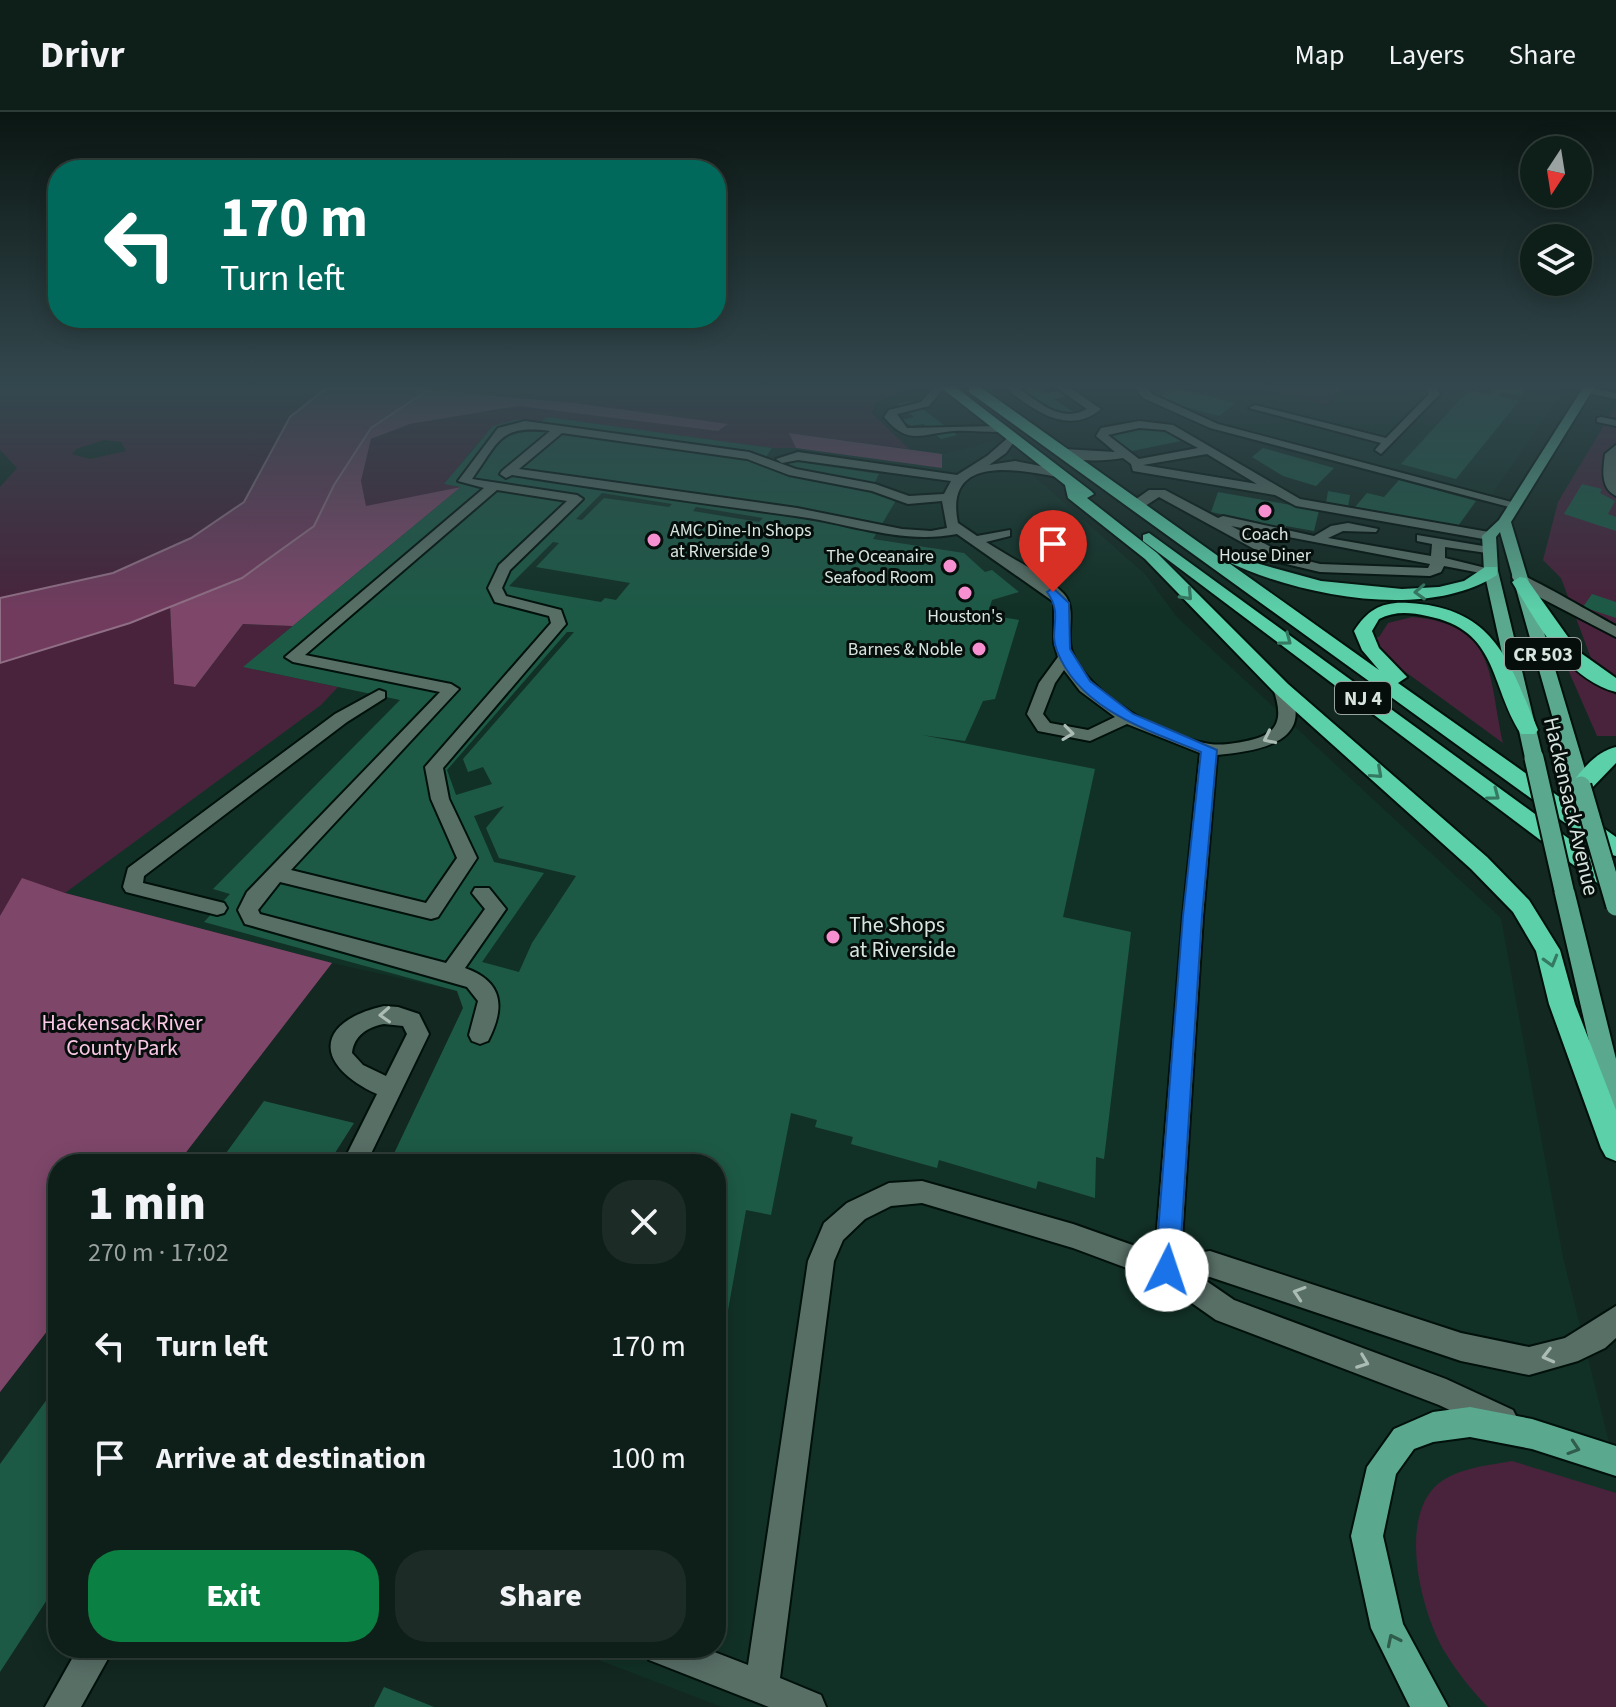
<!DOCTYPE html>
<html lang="en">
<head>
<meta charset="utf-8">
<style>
  body { margin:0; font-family:"Source Sans 3",sans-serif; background:#1c2b25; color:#f1f3f6; height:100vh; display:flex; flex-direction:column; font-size:30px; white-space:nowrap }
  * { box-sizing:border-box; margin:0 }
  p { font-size:26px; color:#9ba2a2 }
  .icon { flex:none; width:44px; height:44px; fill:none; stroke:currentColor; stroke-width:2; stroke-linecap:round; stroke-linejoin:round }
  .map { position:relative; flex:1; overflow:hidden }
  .side { position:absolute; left:48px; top:1042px; width:678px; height:504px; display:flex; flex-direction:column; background:#0e1e18; border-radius:32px; box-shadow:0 4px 20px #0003,0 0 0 2px #2e3c37 }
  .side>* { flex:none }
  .top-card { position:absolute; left:48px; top:48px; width:678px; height:168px; border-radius:32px; box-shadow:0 4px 20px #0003,0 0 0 2px #2e3c37; background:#00695c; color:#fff; overflow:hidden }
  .needle { width:52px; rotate:192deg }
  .fabs { position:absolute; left:1520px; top:24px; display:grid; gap:16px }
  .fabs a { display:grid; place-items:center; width:72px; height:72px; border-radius:50%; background:#0e1e18; box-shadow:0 4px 20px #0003,0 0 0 2px #2e3c37; font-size:40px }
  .pin { position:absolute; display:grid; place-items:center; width:68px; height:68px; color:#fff; margin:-82px -34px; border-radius:50% 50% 50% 0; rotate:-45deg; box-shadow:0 0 8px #0007 }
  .pin .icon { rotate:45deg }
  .me { position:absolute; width:88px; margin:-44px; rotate:4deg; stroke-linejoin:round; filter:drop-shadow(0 0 6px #0008) }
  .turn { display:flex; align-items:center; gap:28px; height:168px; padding:0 40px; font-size:36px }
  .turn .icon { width:104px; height:104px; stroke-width:2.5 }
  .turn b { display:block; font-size:56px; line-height:68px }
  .round { display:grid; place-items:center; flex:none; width:84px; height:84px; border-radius:32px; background:#1c2b25 }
  .summary { display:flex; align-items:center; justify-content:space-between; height:136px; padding:0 40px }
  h1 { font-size:48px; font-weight:800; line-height:60px }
  .button { display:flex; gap:16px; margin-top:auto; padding:16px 40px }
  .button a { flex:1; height:92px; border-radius:32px; background:#0b8043; color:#fff; font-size:32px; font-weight:800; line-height:92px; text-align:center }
  .button a+a { background:#1c2b25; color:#f1f3f6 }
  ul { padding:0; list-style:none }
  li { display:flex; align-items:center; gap:24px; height:112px; padding:0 40px }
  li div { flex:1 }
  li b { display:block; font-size:30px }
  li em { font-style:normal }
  header { display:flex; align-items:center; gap:48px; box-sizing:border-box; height:112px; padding:0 40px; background:#0e1e18; border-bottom:2px solid #2e3c37 }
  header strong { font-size:38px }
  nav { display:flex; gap:44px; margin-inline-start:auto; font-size:28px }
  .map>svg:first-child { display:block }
  .built { fill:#123126 }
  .green { fill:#48233b; fill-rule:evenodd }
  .forest { fill:#7e476a }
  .water { fill:#713b5e; stroke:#906e85; stroke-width:2 }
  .building { fill:#1d5a46; fill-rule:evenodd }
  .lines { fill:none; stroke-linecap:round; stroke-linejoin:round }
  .minor-casing { stroke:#00100a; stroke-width:4 }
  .major-casing { stroke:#00100a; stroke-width:4 }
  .highway-casing { stroke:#00100a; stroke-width:4 }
  .minor { fill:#586f66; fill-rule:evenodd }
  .major { fill:#5aa98e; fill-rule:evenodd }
  .highway { fill:#5bd0a9; fill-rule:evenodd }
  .major-bridge-casing { stroke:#00100a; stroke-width:23; stroke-linecap:butt }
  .major-bridge { stroke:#5aa98e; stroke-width:19 }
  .oneway { stroke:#357962 }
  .oneway2 { stroke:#abbcb5 }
  .oneway3 { stroke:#305c4c }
  .route { fill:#1a73e8; stroke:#114b97; stroke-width:2 }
  .poi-dot { fill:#f690d1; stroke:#060e0b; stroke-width:3 }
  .labels { text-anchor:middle; stroke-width:6; stroke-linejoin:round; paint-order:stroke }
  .far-poi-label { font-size:18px; fill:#d8e5df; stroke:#060e0b }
  .shield { fill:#060e0b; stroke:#99a49f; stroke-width:2 }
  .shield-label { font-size:20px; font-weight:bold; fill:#d8e5df }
  .street-label { font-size:22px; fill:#d8e5df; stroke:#060e0b }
  .poi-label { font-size:22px; fill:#d8e5df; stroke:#060e0b; text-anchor:start }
  .park-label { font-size:22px; fill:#fcc8e7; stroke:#060e0b }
</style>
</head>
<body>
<header>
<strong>Drivr</strong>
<nav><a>Map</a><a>Layers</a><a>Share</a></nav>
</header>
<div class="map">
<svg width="1616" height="1595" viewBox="0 0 1616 1595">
  <rect width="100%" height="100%" fill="#122820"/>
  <!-- built -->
  <g class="built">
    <path d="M1120 274H1567L1487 389 1201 316Z"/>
    <path d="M427 278 575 291 942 342 994 329 1146 463 1177 505 1501 806 1563 1145 1616 1358V1595H722L567 1536H716V1052H389L463 896 457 879 332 851 65 781 213 624 170 494 242 466 314 414 371 316Z"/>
  </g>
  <!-- green -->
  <g class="green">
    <path d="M0 274H329L290 305 244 390 191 426 113 461 0 486V375L17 356 0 338ZM104 328 121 330 126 339 90 347 72 342 76 337Z"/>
    <path d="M434 274H912L875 291 872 301 909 337 790 321 796 336H772L547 305 540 310C488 303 475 336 445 372L461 375 366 395 361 369 371 327 410 312 518 294 718 319 727 313 575 291 427 278Z"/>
    <path d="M1253 274H1344L1327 293Z"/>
    <path d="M1616 293V566L1595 557 1561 466 1543 448 1558 390Z"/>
    <path d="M170 494 174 571 195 575 243 512 293 514 244 555 338 575 321 593 65 781 332 851 177 1052H58V1205L0 1280V551Z"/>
    <path d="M1412 505C1497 512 1488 563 1503 631L1385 545 1374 525H1379L1388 511Z"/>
    <path d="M1566 553 1616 583V624H1597Z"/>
    <path d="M1512 1349 1616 1381V1595H1488C1473 1580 1457 1560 1446 1542 1422 1503 1400 1416 1432 1378 1451 1356 1486 1354 1512 1349Z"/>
  </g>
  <!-- forest -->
  <g class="forest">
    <path d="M427 278 575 291 728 312 718 319 518 294 410 312 371 327 361 369 366 394 461 375 293 514 243 512 195 575 174 572 170 494 242 466 314 414 334 373 371 316Z"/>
    <path d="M789 321 942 342V356L796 336Z"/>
    <path d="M22 766 65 781 332 851 177 1052H58V1205L0 1280V804Z"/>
  </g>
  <!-- water -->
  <path class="water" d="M329 274H434L371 316 334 373 314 414 242 466 130 511 0 551V486L113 461 191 426 244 390 290 305Z"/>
  <!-- building -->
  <g class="building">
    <path d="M1035 274 1045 281 1059 279 1068 284 1054 287 1075 301 1061 304 1020 276Z"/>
    <path d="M1496 274H1527L1520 284 1502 280 1498 284 1519 289 1456 367 1401 352 1469 278 1489 283Z"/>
    <path d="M1172 275 1235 291 1219 304 1156 287Z"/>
    <path d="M912 289 957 323 941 327 923 312 911 314 902 308 914 305 897 292Z"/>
    <path d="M547 305 772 336 766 345 879 362 870 380 898 385 873 427 964 441 985 460 992 458 1019 480 992 488 987 503 1019 508 995 587 983 589 965 629 922 623 1095 657 1063 805 1131 820 1104 1047 1096 1045 1095 1086 1038 1069 1036 1077 939 1048 937 1056 851 1032 853 1025 815 1015 817 1008 791 1001 771 1103 746 1098 718 1254 716 1052H389L463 896 457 879 204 810 230 782 213 777 400 588 243 555 461 375 444 372 493 314 518 307 540 310ZM602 381 672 392 669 395 604 386 582 408 576 407ZM696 395 763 406 759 410 693 399ZM553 430 559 431 536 455 630 471 616 488 605 486 601 490 509 474ZM567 520H574L463 647 468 660 483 655 492 672 456 683 447 658ZM504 694 486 716 499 746 576 764 532 831 519 860 482 850 544 761 494 750 474 704Z"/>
    <path d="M1157 314 1181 329 1132 339 1109 323Z"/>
    <path d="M1263 336 1334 356 1316 374 1283 364 1252 345Z"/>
    <path d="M1399 368 1476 389 1458 414 1355 395 1367 381 1384 385Z"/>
    <path d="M1582 372 1602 377 1600 381 1615 389 1608 402 1616 405V419L1564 402Z"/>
    <path d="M1328 379 1350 383 1348 395 1326 391Z"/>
    <path d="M1218 380 1319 398 1314 419 1286 414 1285 419 1259 414 1260 410 1211 400Z"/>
    <path d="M1592 482 1616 490V506L1583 495Z"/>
    <path d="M264 989 354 1011 328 1052H218Z"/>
    <path d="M58 1272V1471L0 1560V1352Z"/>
    <path d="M384 1575 434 1595H374Z"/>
  </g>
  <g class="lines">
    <defs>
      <g id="minor">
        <path d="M935 274H946L929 294 897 302 907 316 998 314 1004 317 998 320C983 320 968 318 953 319 921 322 908 334 884 305L889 298 921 290Z"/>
        <path d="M1008 274H1025L1020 277C1041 292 1062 311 1087 297L1054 274H1067L1101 297C1069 324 1035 299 1008 278Z"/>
        <path d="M1133 274H1146L1152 282 1218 312 1519 392 1513 396 1210 316 1143 286Z"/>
        <path d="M1425 274H1436L1440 282 1381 342 1375 338 1381 331 1249 296 1255 293 1386 326 1429 282Z"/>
        <path d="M1587 275 1616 281V287L1583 280V276Z"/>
        <path d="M1601 305 1616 308V314L1597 310V306Z"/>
        <path d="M525 309 749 340 796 357 875 372 909 384 944 382 951 369 798 348 782 351 776 347 798 340 957 363 987 344 1010 324 1016 327 1006 341 989 353 1015 349 1061 358 1063 361 1057 365C1013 356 944 344 958 411L977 424 1010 418V424L986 430C1009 445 1044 462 1063 481 1078 496 1065 522 1072 540 1088 583 1165 626 1210 632 1224 634 1245 630 1258 626 1284 617 1280 597 1273 576L1275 573H1287C1318 630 1259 639 1217 643L1203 804 1181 1143 1210 1139 1461 1221 1529 1235 1565 1226 1616 1194V1226L1605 1236 1578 1249 1529 1263 1461 1249 1210 1165 1202 1166 1234 1188 1446 1267 1513 1298 1518 1308 1513 1318 1503 1323 1439 1293 1216 1208 1159 1168 1073 1136 922 1091 891 1094 865 1107 843 1128 834 1149 780 1566 821 1583 826 1595H769L649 1548 644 1536H704L748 1553 808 1149 824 1111 847 1091 889 1071 922 1069 1073 1112 1155 1141 1183 804 1200 641 1127 612 1090 629 1038 619 1027 602 1039 571 1058 545 1054 531V490L957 422C901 433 850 411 795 404 701 391 606 378 512 363L506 366 500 362 502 359 550 319C499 312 499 330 472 367L577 383 583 387 510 458 502 476 506 484 561 498 566 512 443 656 449 687 477 746 438 805 431 807 280 770 258 798 260 802 446 851 485 797 472 781 475 776H489L506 797 465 856C504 870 505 896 488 929L480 932 472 929 469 923 478 889 467 875 245 812 238 798 247 780 440 580 293 550 285 545 484 376 458 369 498 316ZM562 321 747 347 789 363 872 379 908 392 942 389 947 416 931 419 902 417 797 396 519 357ZM497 378 567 389 499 453 488 476 495 490 549 504 551 511 425 655 431 687 457 746 426 791 291 758 459 577 451 572 305 543ZM1064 558 1080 579 1115 605 1088 618 1050 611 1043 602 1055 571Z"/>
        <path d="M1139 309 1173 313 1300 387 1489 420 1496 424 1489 428 1296 394 1275 383 1133 359 1131 352 1123 346C1104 349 1074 351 1058 341L1064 337 1115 340 1096 324 1101 316ZM1139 316 1165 318 1198 336 1139 347 1108 323ZM1207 342 1257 372 1143 353Z"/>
        <path d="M1616 333V384C1600 376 1603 357 1605 342Z"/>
        <path d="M1149 378H1165L1218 406 1223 404 1314 424 1331 414 1348 411 1378 417 1376 420 1343 419 1328 426 1431 444 1432 432 1417 429V423L1489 435 1494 436V442L1445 435V446L1498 459 1491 463 1444 454 1441 460 1430 464 1320 460 1278 450 1159 385 1142 396H1132V390ZM1231 414 1430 452 1428 456 1320 452 1288 444Z"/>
        <path d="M1512 460C1522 459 1600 506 1616 514V525L1541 486 1512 466Z"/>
        <path d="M379 578 385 580V586L347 610 144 764 143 771 224 791 227 796 224 801 217 803 126 780 123 775 128 756 335 602Z"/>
        <path d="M384 894 398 895 419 902 429 922 366 1052H342L377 982C314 953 314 910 384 894ZM384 912 403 914 407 922 386 964 363 953 352 941C354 923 368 915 384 912Z"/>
        <path d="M78 1536H114L81 1595H45Z"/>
      </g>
      <g id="major">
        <path d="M1584 274H1595L1511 410 1590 674 1581 680 1572 674 1500 420 1496 425 1498 459 1543 646 1534 651 1525 646 1484 459 1482 424 1499 408Z"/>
        <path d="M1564 771 1574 778 1616 947V1004L1608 1001 1604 994 1554 778Z"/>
        <path d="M1470 1295 1532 1307 1616 1334V1364L1532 1337 1470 1325 1433 1330 1414 1337 1396 1362 1383 1424 1403 1512 1448 1595H1410L1371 1516 1351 1424 1367 1355 1394 1317 1433 1300Z"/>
      </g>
      <g id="highway">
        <path d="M939 274H954L1091 379 1094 382 1087 386 1157 441 1288 572 1487 745 1529 788 1560 838 1575 892 1616 998V1049L1606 1045 1601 1036 1549 892 1536 839 1513 800 1471 757 1274 580 1145 447 1068 386 1065 373Z"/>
        <path d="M969 274H979L1218 444 1226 438 1256 451 1321 469 1402 477 1439 475 1464 469 1485 455H1497V463C1426 509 1299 484 1226 449L1379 558 1362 538 1354 519C1368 497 1383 489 1409 491 1495 496 1509 549 1538 618L1535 622H1521C1489 572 1499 518 1427 504 1410 500 1394 499 1379 507L1372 519 1379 536 1407 565 1398 571 1616 725V744L1608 742 969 280Z"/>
        <path d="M1149 421 1616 761V781L1608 779 1143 429V423Z"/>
        <path d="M1520 465 1526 466 1578 539 1616 566V580C1566 567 1537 510 1512 470Z"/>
        <path d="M1616 635V651L1589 679H1573L1570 674C1581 658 1597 639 1616 635Z"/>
      </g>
    </defs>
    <!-- minor casing -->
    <use href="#minor" class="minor-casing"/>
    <!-- major casing -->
    <use href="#major" class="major-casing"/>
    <!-- highway casing -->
    <use href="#highway" class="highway-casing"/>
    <!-- minor -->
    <use href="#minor" class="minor"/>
    <!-- major -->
    <use href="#major" class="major"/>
    <!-- highway -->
    <use href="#highway" class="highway"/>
    <defs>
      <g id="major-bridge">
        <path d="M1534 646 1564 778"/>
        <path d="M1581 674 1616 794"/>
      </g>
    </defs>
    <!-- major-bridge casing -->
    <use href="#major-bridge" class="major-bridge-casing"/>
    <!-- major-bridge -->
    <use href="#major-bridge" class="major-bridge"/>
  </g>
  <!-- one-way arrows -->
  <defs><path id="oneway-chevron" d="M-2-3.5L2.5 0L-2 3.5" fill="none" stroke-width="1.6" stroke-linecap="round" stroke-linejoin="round" transform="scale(2)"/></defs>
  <g class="oneway">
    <use href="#oneway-chevron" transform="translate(1420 480) rotate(178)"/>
    <use href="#oneway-chevron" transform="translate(1187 483) rotate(47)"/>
    <use href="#oneway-chevron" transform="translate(1286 528) rotate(37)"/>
    <use href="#oneway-chevron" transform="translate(1377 661) rotate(42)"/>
    <use href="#oneway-chevron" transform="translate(1494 683) rotate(37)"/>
    <use href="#oneway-chevron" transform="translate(1551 849) rotate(74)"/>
  </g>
  <g class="oneway2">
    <use href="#oneway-chevron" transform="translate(1068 621) rotate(8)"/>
    <use href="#oneway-chevron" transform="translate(1269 626) rotate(154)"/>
    <use href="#oneway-chevron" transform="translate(385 903) rotate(177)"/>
    <use href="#oneway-chevron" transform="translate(1299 1181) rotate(-162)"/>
    <use href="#oneway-chevron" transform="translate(1548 1244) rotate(166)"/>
    <use href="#oneway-chevron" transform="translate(1363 1250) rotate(21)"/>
  </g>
  <g class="oneway3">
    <use href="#oneway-chevron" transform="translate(1574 1336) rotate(18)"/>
    <use href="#oneway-chevron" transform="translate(1393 1528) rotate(-116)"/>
  </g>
  <!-- sky -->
  <linearGradient id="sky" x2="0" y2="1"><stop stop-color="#0a1612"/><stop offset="0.55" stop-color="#33484e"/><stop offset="1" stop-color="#33484e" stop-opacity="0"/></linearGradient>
  <rect width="1616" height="498" fill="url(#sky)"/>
  <!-- route -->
  <path class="route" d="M1053 476 1069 491 1070 537 1090 569 1133 602 1217 638 1202 804 1179 1158 1176 1167 1167 1170 1158 1167 1155 1158 1183 804 1201 640C1148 618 1080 598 1057 539 1048 518 1064 503 1047 480Z"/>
  <!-- markers -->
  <g class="poi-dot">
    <circle cx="1265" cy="399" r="8"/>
    <circle cx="654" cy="428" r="8"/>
    <circle cx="950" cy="454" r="8"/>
    <circle cx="965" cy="481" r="8"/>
    <circle cx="979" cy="537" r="8"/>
    <circle cx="833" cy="825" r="8"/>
  </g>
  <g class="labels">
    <!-- far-poi labels -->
    <g class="far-poi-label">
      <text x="670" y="424" text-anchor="start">AMC Dine-In Shops<tspan x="670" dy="21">at Riverside 9</tspan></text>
      <text x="1265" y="428">Coach<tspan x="1265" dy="21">House Diner</tspan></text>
      <text x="934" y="450" text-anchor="end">The Oceanaire<tspan x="934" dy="21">Seafood Room</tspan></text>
      <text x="965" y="510">Houston's</text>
      <text x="963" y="543" text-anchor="end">Barnes &amp; Noble</text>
    </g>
    <!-- shield labels -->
    <g class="shield">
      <rect x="1505" y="526" width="76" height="32" rx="6"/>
      <rect x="1335" y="570" width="56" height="32" rx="6"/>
    </g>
    <g class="shield-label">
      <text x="1543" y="549">CR 503</text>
      <text x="1363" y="593">NJ 4</text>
    </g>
    <!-- street labels -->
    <g class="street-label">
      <text transform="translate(1572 694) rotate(77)" y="8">Hackensack Avenue</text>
    </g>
    <!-- poi labels -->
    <g class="poi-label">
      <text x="849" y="820">The Shops<tspan x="849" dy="25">at Riverside</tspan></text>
    </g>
    <!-- park labels -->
    <g class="park-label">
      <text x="122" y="918">Hackensack River<tspan x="122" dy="25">County Park</tspan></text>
    </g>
  </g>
</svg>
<div class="fabs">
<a><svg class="needle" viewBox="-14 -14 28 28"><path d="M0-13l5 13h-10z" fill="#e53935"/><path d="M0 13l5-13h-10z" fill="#9ba2a2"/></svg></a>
<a><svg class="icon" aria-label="layers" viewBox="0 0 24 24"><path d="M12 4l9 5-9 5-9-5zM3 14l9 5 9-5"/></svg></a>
</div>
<div class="pin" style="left:1053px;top:480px;background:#d93025"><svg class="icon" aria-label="arrive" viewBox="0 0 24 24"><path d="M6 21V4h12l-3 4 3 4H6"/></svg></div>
<svg class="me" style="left:1167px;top:1158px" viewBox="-20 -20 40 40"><circle r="19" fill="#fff"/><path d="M0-13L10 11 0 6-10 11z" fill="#1a73e8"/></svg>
<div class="top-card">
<div class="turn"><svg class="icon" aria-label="left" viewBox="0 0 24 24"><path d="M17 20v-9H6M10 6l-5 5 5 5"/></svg><div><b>170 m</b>Turn left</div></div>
</div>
<section class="side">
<div class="summary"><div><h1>1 min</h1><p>270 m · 17:02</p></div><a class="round"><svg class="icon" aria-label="close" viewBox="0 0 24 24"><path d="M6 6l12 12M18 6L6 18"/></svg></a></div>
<ul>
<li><svg class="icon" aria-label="left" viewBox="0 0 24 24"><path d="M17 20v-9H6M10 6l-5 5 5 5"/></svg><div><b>Turn left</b></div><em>170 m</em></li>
<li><svg class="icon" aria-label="arrive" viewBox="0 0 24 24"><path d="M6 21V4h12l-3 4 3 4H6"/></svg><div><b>Arrive at destination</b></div><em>100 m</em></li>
</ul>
<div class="button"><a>Exit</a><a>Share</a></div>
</section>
</div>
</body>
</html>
